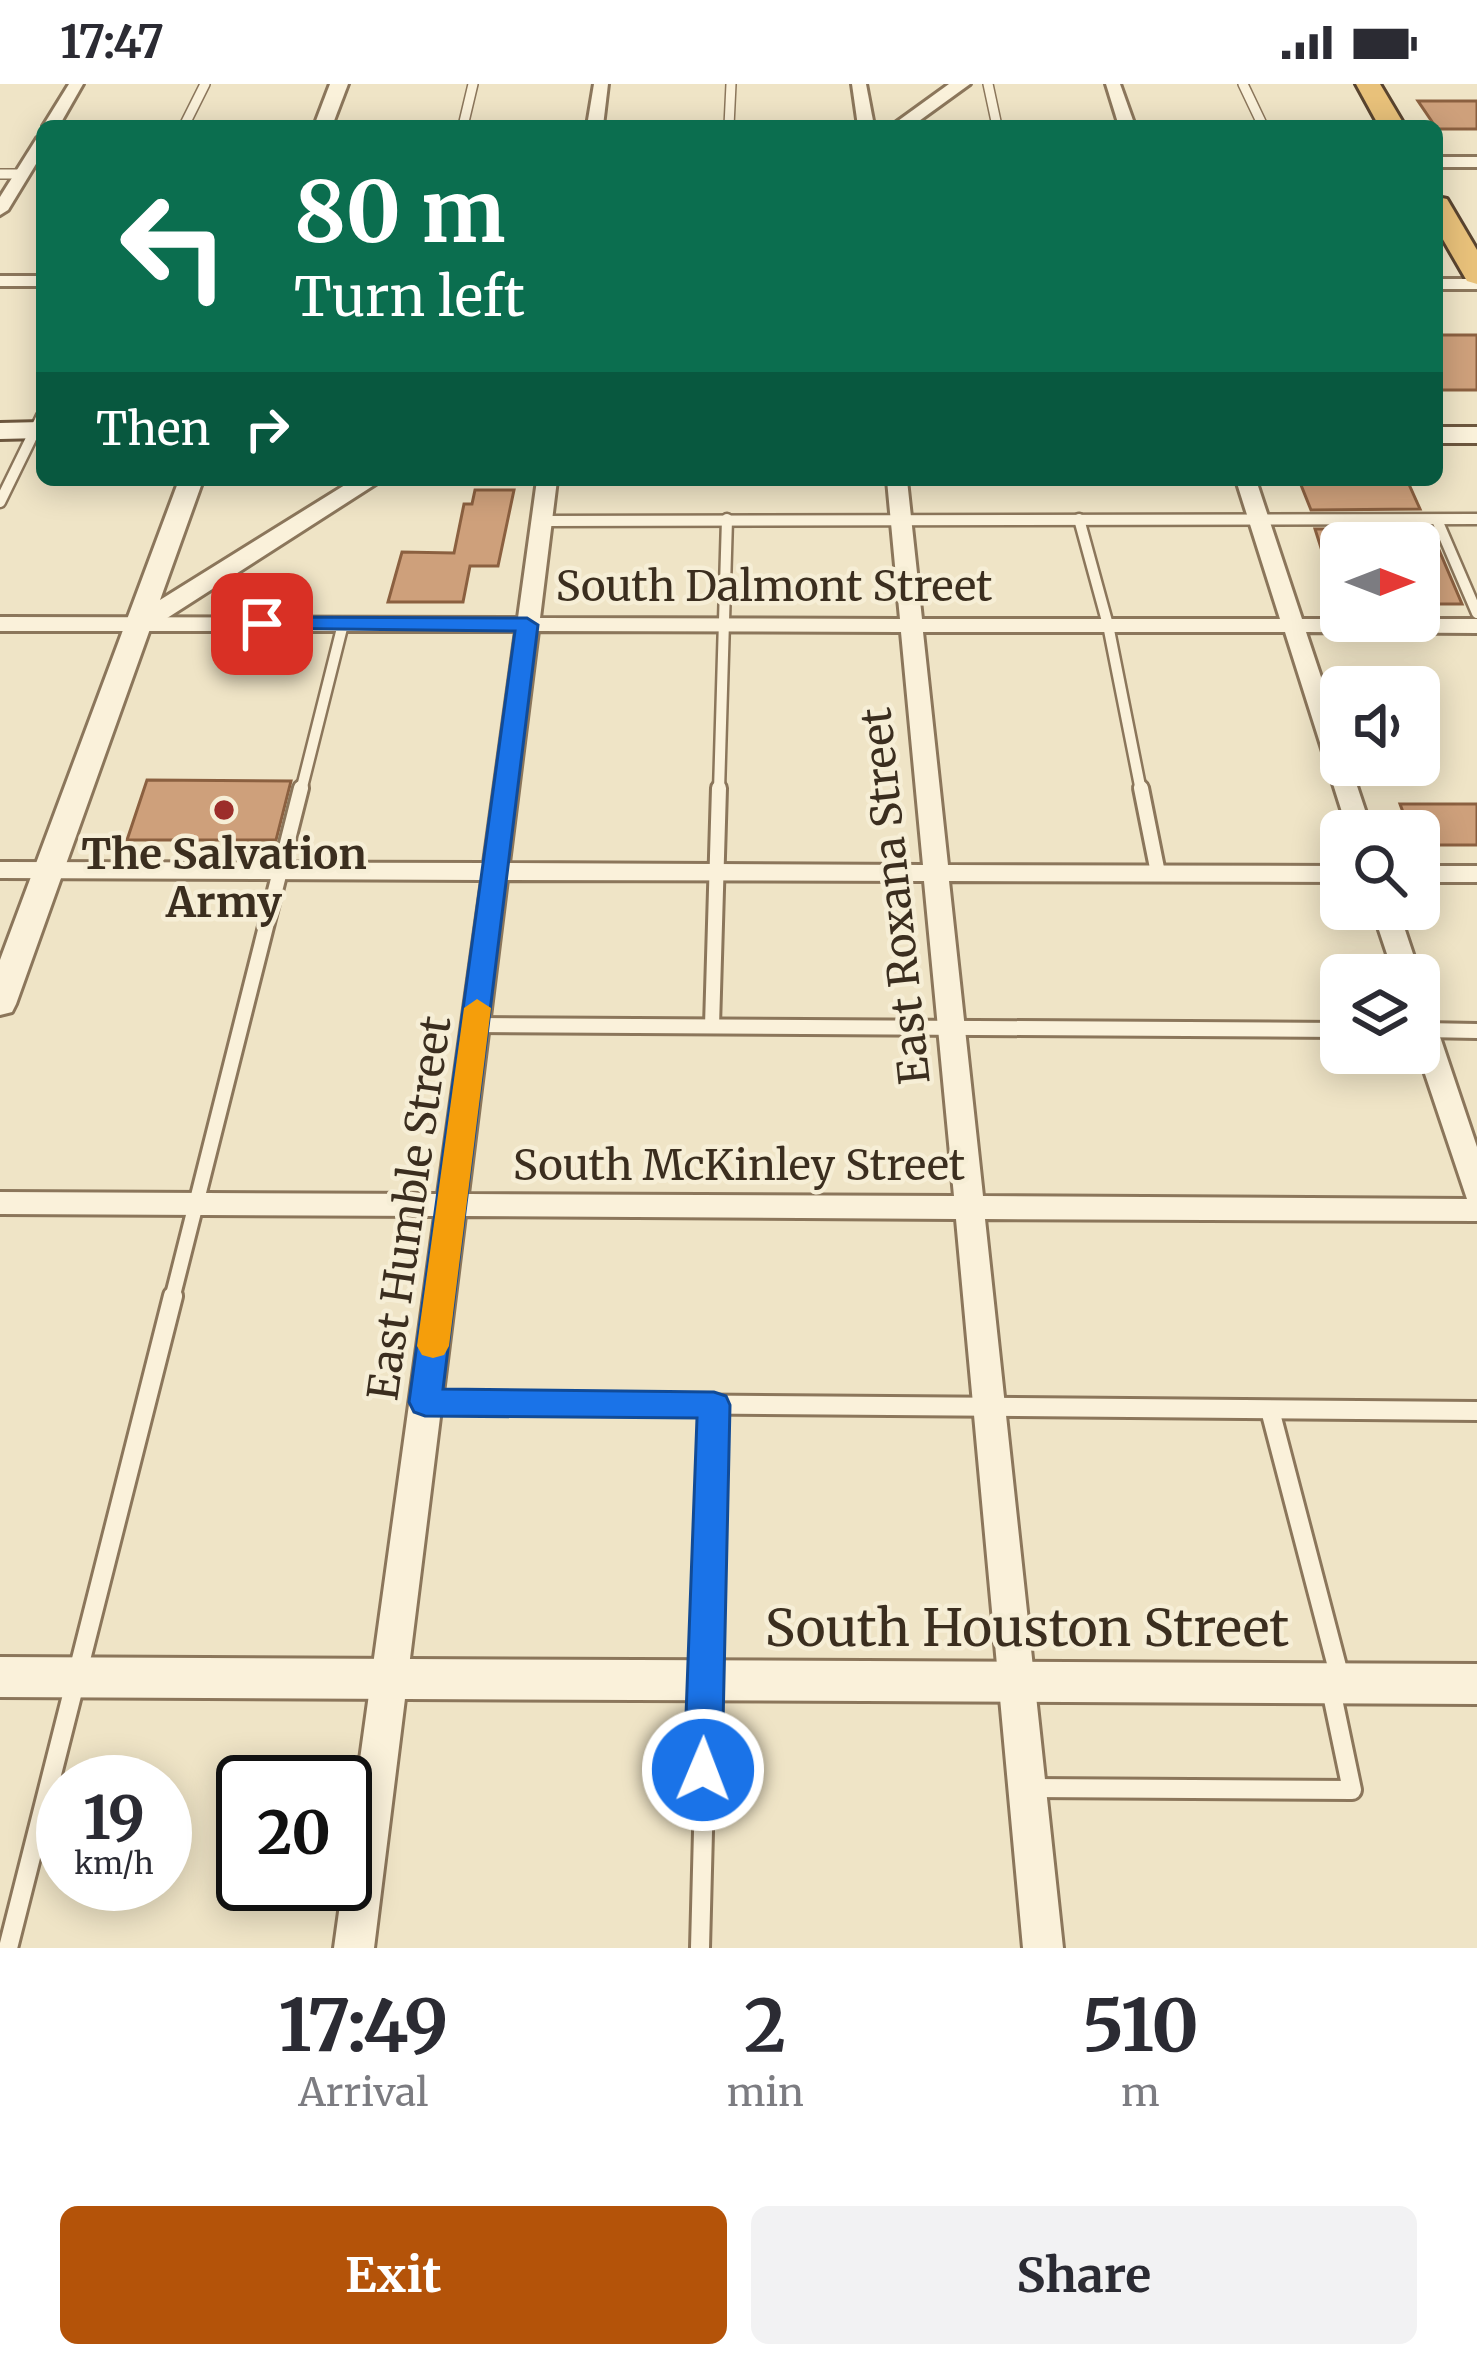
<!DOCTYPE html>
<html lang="en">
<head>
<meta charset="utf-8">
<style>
  body { margin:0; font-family:Merriweather,serif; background:#f2f2f3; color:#2b2b33; height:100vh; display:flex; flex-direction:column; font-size:45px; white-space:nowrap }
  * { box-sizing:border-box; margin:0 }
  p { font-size:39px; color:#7c7c81 }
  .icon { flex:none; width:66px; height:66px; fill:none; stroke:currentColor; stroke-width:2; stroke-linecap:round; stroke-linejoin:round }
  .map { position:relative; height:1864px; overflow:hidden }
  .panel { display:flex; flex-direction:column; background:#fff; flex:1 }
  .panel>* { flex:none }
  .hud { position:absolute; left:36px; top:36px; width:1407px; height:366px; border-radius:18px; box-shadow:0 6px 30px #0003; background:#0b6e4f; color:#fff; overflow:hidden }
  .needle { width:78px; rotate:90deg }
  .fabs { position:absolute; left:1320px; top:438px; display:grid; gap:24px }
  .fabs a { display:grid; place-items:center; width:120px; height:120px; border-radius:18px; background:#fff; box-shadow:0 6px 30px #0003; font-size:60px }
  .speed { position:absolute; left:36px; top:1671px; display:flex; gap:24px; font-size:60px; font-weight:700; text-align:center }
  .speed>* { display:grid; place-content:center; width:156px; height:156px; border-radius:50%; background:#fff; box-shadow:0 6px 30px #0003; line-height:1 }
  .speed small { font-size:30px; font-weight:400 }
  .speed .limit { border:6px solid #111; border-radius:18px; background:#fff; color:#111 }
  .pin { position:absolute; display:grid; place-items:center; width:102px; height:102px; color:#fff; margin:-51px; border-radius:24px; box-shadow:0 6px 18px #0006 }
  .me { position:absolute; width:132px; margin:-66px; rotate:1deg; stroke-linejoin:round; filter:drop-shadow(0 0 9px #0008) }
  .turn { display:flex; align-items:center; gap:42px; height:252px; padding:0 60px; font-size:54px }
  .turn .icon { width:156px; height:156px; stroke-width:2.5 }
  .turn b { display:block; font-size:84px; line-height:102px }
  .then { display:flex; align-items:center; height:114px; padding:0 60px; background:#0003; gap:24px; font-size:45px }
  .eta { display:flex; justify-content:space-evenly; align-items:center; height:204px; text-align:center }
  .eta b { font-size:72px; font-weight:700; line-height:84px }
  .cta { display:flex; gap:24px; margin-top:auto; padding:24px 60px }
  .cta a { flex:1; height:138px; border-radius:18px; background:#b45309; color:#fff; font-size:48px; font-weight:700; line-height:138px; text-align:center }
  .cta a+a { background:#f2f2f3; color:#2b2b33 }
  .status { display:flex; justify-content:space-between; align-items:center; height:84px; padding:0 60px; background:#fff; direction:ltr }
  .status svg { height:33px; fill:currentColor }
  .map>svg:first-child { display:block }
  .building { fill:#cea07b; stroke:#8b6040; stroke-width:3 }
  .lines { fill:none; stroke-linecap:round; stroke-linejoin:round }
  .service-far3-casing { stroke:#8b765b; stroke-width:12 }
  .service-far2-casing { stroke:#8b765b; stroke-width:15 }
  .service-far1-casing { stroke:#8b765b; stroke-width:20 }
  .service-casing { stroke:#8b765b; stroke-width:24 }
  .minor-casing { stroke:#8b765b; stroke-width:6 }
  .tertiary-casing { stroke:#8b765b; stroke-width:6 }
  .secondary-casing { stroke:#6d573e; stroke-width:6 }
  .trunk-casing { stroke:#59442f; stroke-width:6 }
  .service-far3 { stroke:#faf1da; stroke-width:9 }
  .service-far2 { stroke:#faf1da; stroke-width:10 }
  .service-far1 { stroke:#faf1da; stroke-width:14 }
  .service { stroke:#faf1da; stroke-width:18 }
  .minor { fill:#faf1da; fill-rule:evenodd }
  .tertiary { fill:#faf1da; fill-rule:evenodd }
  .secondary { fill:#faf1da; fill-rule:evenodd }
  .trunk { fill:#e8c17a; fill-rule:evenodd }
  .route { fill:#1a73e8; stroke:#114b97; stroke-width:3 }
  .slow { fill:#f59e0b }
  .poi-dot { fill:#9c2d2a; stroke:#f6eed6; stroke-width:4.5 }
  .labels { text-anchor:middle; stroke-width:9; stroke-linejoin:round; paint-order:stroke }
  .street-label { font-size:42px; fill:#3b2e1f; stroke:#f6eed6 }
  .poi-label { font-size:42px; font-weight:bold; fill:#3b2e1f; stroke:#f6eed6 }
  .near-street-label { font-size:51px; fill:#3b2e1f; stroke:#f6eed6 }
</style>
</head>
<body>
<div class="status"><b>17:47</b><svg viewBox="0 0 49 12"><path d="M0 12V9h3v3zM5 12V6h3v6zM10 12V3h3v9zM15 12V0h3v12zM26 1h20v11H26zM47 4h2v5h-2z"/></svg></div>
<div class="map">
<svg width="1477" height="1864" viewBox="0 0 1477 1864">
  <rect width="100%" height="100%" fill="#efe4c6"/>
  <!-- building -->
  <g class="building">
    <path d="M1418 17H1477V45H1437Z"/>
    <rect x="1437" y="251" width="40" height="55"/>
    <path d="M1299 396H1407L1420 425 1311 426Z"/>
    <path d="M475 406H514L498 482H470L463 518H388L402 468 454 469 464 420H472Z"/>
    <path d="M1315 445H1429L1435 459H1341V467H1322Z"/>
    <path d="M1419 459H1436L1462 520H1419Z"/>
    <path d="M147 696 291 697 276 756H127Z"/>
    <path d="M1400 720H1477V761H1419V747H1410Z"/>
  </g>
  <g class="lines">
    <defs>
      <g id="service-far3">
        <path d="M988 0 997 42"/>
        <path d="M1243 0 1263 42"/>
        <path d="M184 42 205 0"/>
        <path d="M463 42 473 0"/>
        <path d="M729 42 731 0"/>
        <path d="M0 90H22"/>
      </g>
      <g id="service-far2">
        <path d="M0 418 42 332"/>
        <path d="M1079 435 1108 541 1141 707"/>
        <path d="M1437 436 1477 529"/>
        <path d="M542 437 1477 435"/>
        <path d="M301 707 343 540"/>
        <path d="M719 707 727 435"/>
      </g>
      <g id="service-far1">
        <path d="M1141 704 1158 789"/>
        <path d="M475 941 1341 946"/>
        <path d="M712 942 719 704"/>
        <path d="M1424 946 1477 947"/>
        <path d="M172 1215 301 704"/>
      </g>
      <g id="service">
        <path d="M425 1318 1477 1327"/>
        <path d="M1270 1326 1340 1594"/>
        <path d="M1031 1704 1352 1706 1330 1601"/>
        <path d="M8 1864 173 1212"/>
        <path d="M700 1864 714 1321"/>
      </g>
      <g id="minor">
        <path d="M69 0H83L59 42H43Z"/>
        <path d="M594 0H608L603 42H587Z"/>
        <path d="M852 0H866L874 42H858Z"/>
        <path d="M1106 0H1120L1135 42H1119Z"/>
        <path d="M42 52V70L8 126 0 131V113L37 54Z"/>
        <rect x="1437" y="73" width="40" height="10"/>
        <rect x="0" y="192" width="42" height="10"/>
        <rect x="1437" y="195" width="40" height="10"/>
        <path d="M537 396H557L540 534 900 535 887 396H907L922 535H1280L1236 396H1256L1302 535H1477V549L1306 548 1341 653V681H1350L1372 747H1348L1285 548H923L948 781 1341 782V798L949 797 983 1112 1467 1115 1418 969 1419 920 1432 929 1477 1063V1137L985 1135 1063 1864H1023L956 1135 465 1132 374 1864H334L435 1132 0 1130V1108L438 1110 482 796 0 794V778L484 779 516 547H0V533L518 534ZM538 547 901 548 923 781 509 779ZM507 796 924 797 954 1112 468 1110Z"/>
        <rect x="1419" y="782" width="58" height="16"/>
        <path d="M1372 825H1398L1420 891 1419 893 1394 891Z"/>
      </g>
      <g id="tertiary">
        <path d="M330 0H348L332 42H314Z"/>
        <path d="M949 0H970L912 42H891Z"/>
        <path d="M179 396H203L160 516 353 396H382L150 545 16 920 12 928 0 931V876Z"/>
        <path d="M0 1573 1477 1580V1620L0 1613Z"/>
      </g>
      <g id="secondary">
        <path d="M42 338V354L0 355V339Z"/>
        <rect x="1437" y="343" width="40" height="16"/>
      </g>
      <g id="trunk">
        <path d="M1356 0H1380L1405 42H1379Z"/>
        <path d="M1437 113 1447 115 1477 166V200L1467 197 1437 145Z"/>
      </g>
    </defs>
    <!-- service-far3 casing -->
    <use href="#service-far3" class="service-far3-casing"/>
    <!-- service-far2 casing -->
    <use href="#service-far2" class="service-far2-casing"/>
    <!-- service-far1 casing -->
    <use href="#service-far1" class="service-far1-casing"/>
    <!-- service casing -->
    <use href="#service" class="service-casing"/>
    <!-- minor casing -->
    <use href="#minor" class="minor-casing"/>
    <!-- tertiary casing -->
    <use href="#tertiary" class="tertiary-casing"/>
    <!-- secondary casing -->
    <use href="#secondary" class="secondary-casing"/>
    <!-- trunk casing -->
    <use href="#trunk" class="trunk-casing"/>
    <!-- service-far3 -->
    <use href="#service-far3" class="service-far3"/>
    <!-- service-far2 -->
    <use href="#service-far2" class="service-far2"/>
    <!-- service-far1 -->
    <use href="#service-far1" class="service-far1"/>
    <!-- service -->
    <use href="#service" class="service"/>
    <!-- minor -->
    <use href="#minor" class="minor"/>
    <!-- tertiary -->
    <use href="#tertiary" class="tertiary"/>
    <!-- secondary -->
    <use href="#secondary" class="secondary"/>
    <!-- trunk -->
    <use href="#trunk" class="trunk"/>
  </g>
  <!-- route -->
  <path class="route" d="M262 533 527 534 538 541 443 1305 714 1308 726 1312 730 1321 722 1686 716 1699 703 1704 690 1699 684 1686 697 1334 425 1332 414 1328 409 1318 515 547 255 544V535Z"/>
  <!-- slow -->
  <path class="slow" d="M477 915 491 924 449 1262 444 1271 433 1274 422 1271 417 1262 464 924Z"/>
  <!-- markers -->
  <circle class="poi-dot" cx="224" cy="726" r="12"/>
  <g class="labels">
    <!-- street labels -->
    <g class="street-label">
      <text x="774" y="517">South Dalmont Street</text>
      <text transform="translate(895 812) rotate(-96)" y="15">East Roxana Street</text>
      <text x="739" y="1096">South McKinley Street</text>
      <text transform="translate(409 1124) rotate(-82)" y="15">East Humble Street</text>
    </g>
    <!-- poi labels -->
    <g class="poi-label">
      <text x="224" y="785">The Salvation<tspan x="224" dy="48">Army</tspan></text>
    </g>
    <!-- near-street labels -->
    <g class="near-street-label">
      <text x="1027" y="1562">South Houston Street</text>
    </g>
  </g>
</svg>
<div class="fabs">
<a><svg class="needle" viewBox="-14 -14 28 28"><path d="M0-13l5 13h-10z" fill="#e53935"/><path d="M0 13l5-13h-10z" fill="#7c7c81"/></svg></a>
<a><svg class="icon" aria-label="sound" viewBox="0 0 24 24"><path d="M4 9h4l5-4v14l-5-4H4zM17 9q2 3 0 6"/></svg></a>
<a><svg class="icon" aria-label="search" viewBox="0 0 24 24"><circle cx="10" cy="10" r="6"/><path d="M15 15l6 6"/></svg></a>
<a><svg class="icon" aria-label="layers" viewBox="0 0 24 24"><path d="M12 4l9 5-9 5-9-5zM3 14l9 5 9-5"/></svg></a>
</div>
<div class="speed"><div>19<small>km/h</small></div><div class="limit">20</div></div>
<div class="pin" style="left:262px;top:540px;background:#d93025"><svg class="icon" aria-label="arrive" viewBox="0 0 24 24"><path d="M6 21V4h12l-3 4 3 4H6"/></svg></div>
<svg class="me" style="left:703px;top:1686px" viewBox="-20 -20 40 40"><circle r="17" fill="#1a73e8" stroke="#fff" stroke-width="3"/><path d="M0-11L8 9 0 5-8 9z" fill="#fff"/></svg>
<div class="hud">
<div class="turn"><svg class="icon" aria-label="left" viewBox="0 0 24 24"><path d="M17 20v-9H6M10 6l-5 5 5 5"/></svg><div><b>80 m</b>Turn left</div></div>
<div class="then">Then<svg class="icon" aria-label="right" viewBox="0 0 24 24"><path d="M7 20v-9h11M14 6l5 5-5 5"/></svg></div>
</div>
</div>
<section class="panel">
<div class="eta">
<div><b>17:49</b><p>Arrival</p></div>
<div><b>2</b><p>min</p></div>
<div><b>510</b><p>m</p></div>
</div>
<div class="cta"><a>Exit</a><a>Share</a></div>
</section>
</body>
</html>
